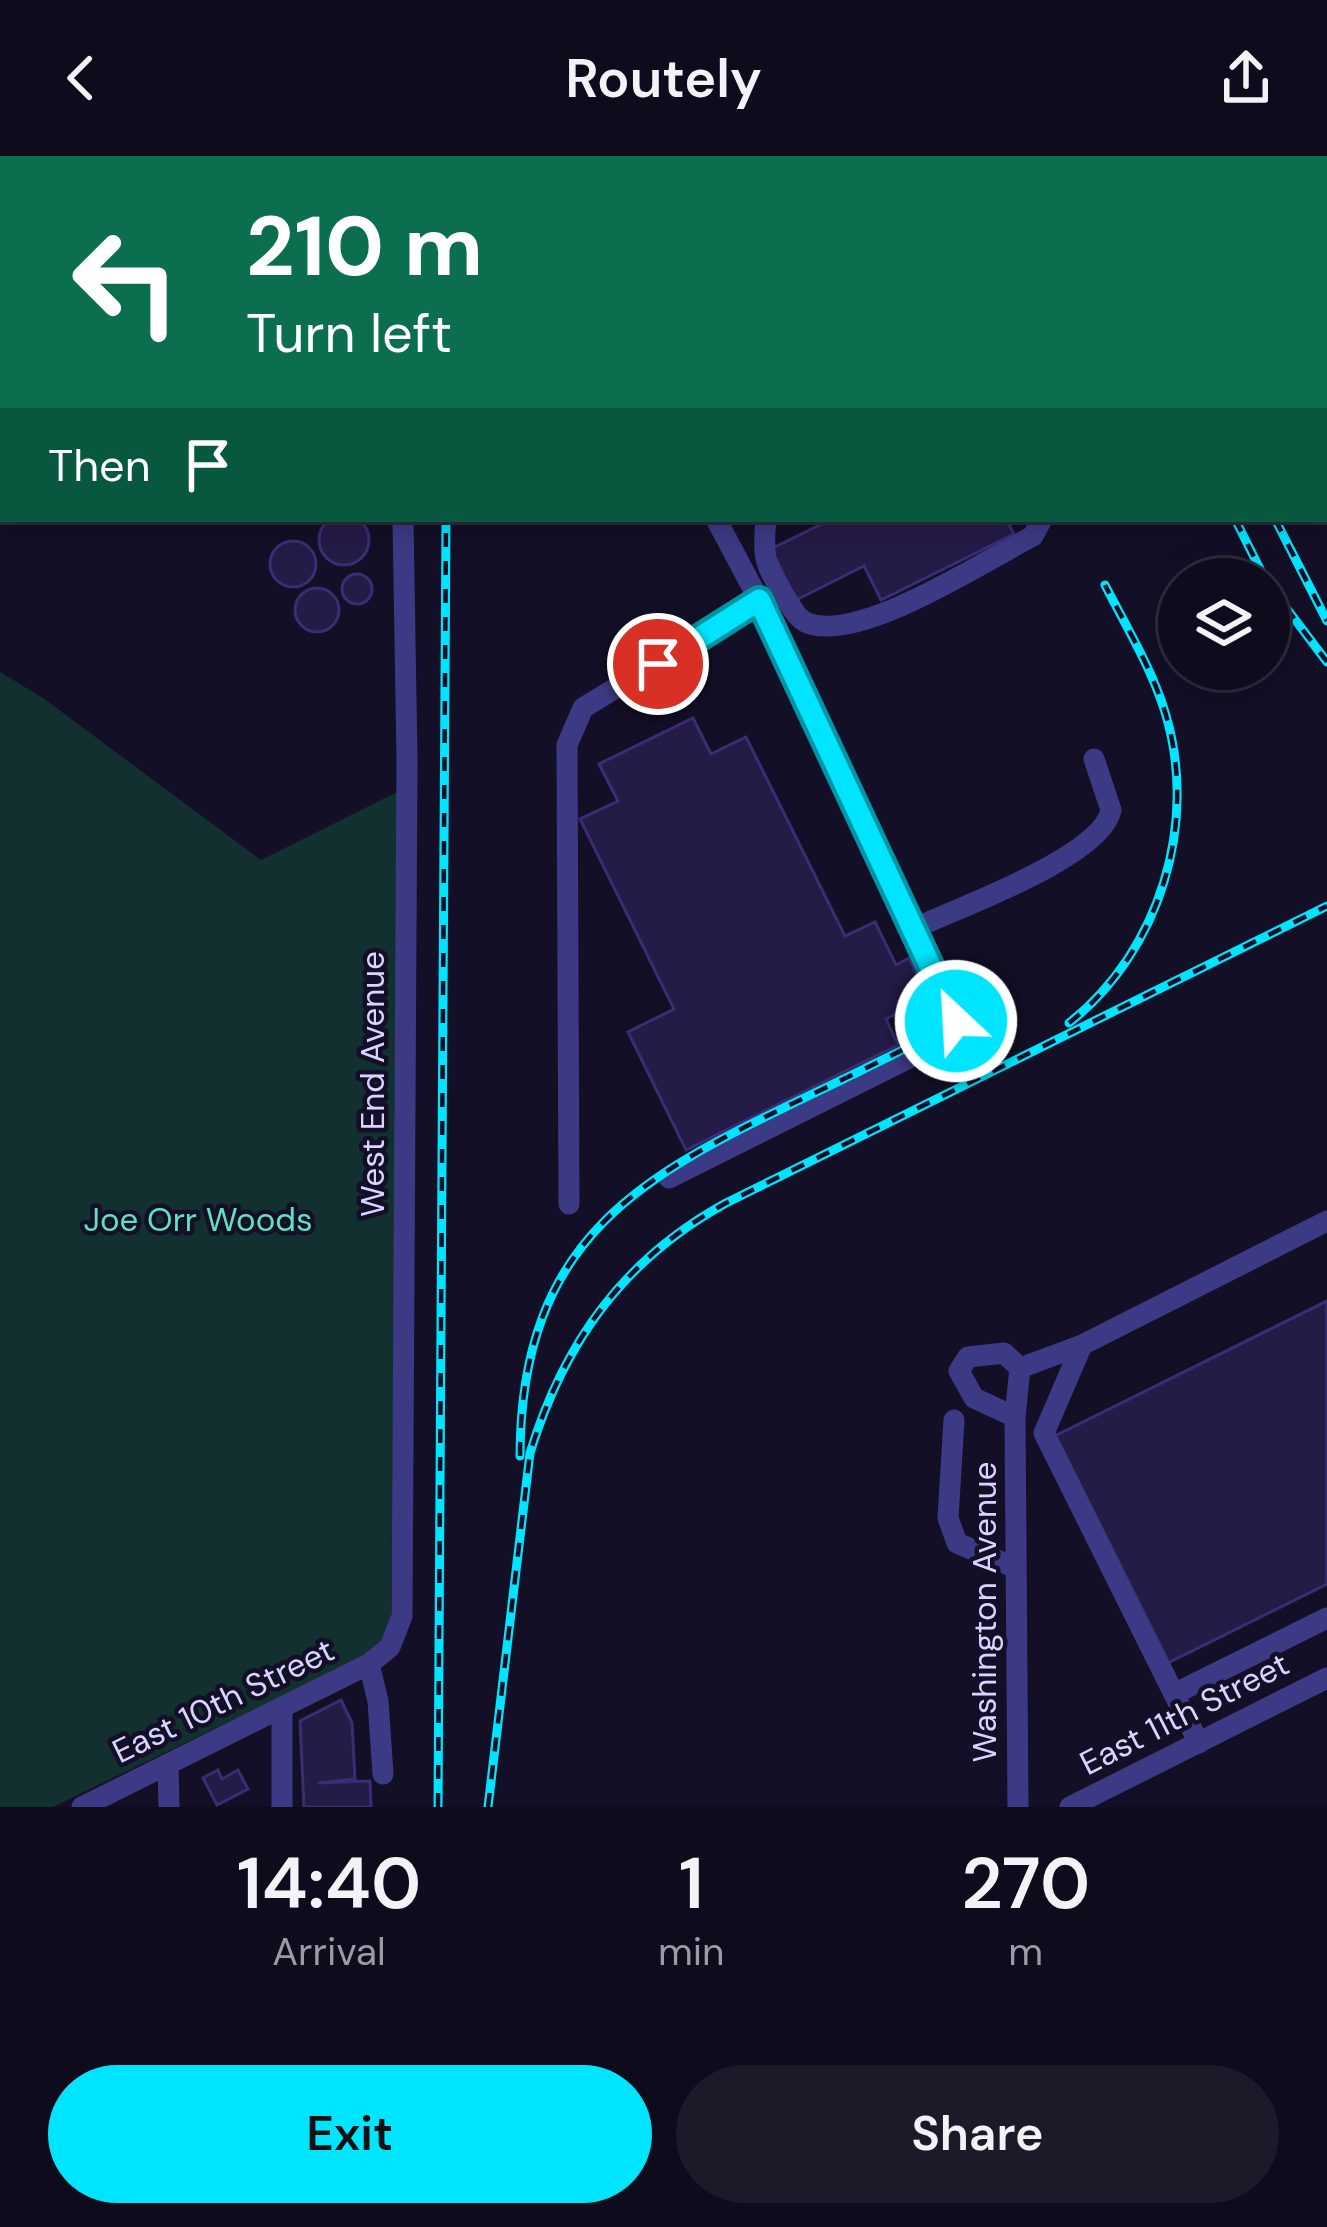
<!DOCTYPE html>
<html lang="en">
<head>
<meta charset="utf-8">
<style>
  body { margin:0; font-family:"DM Sans",sans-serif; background:#1c1929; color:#f1f3f6; height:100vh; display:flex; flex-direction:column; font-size:45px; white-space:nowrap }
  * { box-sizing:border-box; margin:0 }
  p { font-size:39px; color:#9b9ba3 }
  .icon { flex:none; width:66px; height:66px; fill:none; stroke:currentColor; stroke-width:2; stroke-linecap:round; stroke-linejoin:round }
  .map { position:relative; height:1651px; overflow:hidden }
  .panel { display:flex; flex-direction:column; background:#0e0b1c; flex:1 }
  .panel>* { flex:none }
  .guide { position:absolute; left:0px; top:0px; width:1329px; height:366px; box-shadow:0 6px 30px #0003,0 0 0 3px #2e2b3b; background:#0b6e4f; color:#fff; overflow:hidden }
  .tools { position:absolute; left:1158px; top:402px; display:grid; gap:24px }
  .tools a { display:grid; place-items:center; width:132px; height:132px; border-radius:50%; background:#0e0b1c; box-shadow:0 6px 30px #0003,0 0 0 3px #2e2b3b; font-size:60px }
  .pin { position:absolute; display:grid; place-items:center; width:102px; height:102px; color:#fff; margin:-51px; border:6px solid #fff; border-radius:50%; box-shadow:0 3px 12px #0007 }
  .me { position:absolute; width:132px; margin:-66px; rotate:335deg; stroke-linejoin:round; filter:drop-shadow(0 0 9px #0008) }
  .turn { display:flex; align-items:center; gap:42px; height:252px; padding:0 48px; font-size:54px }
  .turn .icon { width:156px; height:156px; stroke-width:2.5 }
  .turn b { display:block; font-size:84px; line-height:102px }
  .then { display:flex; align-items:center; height:114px; padding:0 48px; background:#0003; gap:24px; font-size:45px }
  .eta { display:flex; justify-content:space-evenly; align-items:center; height:204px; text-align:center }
  .eta b { font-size:72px; font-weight:600; line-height:84px }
  .primary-button { display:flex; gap:24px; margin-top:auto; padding:24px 48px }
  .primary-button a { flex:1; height:138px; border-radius:72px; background:#00e5ff; color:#111; font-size:48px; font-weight:600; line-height:138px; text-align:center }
  .primary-button a+a { background:#1c1929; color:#f1f3f6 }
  header { display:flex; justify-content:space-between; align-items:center; height:156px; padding:0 48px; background:#0e0b1c; font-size:54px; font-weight:600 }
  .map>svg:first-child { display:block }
  .green { fill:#12302f }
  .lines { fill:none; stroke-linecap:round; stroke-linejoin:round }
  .stream { stroke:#0c2248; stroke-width:4.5 }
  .building { fill:#241b47; stroke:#3b2d73; stroke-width:3 }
  .path { stroke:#2fb8b0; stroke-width:3; stroke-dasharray:6 9; stroke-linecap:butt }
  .minor { stroke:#3d3a85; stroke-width:21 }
  .rail-casing { stroke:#00e5ff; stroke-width:9 }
  .rail { stroke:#130f26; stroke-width:4.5; stroke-dasharray:14; stroke-linecap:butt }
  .route-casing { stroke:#0095a6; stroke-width:30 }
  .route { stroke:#00e5ff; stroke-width:21 }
  .labels { text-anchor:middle; stroke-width:9; stroke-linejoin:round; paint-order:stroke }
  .street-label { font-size:33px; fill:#d9d4ff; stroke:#130f26 }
  .park-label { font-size:33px; fill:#5fe0c0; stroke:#130f26 }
</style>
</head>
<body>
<header><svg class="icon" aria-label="back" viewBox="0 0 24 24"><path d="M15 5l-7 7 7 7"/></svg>Routely<svg class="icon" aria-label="share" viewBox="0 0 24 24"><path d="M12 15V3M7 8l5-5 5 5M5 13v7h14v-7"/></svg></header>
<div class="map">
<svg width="1327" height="1651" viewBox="0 0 1327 1651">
  <rect width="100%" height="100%" fill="#130f26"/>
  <!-- green -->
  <g class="green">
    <path d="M0 0H150L3 3 0 289Z"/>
    <path d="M0 516 43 542 261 704 399 635 391 1464 383 1484 359 1503 53 1651H0Z"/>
  </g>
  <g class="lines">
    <!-- stream -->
    <g class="stream">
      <path d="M98 3 100 0"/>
      <path d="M0 214 3 208"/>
    </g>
  </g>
  <!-- building -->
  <g class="building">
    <circle cx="344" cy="384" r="25"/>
    <path d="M832 363H1006L1014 378 881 444 864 410 796 444 771 393Z"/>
    <circle cx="293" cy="408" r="23"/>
    <circle cx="357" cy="433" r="15"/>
    <circle cx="317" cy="454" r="22"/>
    <path d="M693 562 711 598 746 581 845 780 875 766 896 809 909 802 928 842 886 863 898 889 686 994 628 876 674 853 580 663 618 645 599 608Z"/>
    <path d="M1327 1145V1428L1168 1507 1055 1280Z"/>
    <path d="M341 1544 352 1567 355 1623 318 1627 370 1625 371 1651H304L300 1565Z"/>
    <path d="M218 1614 222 1623 238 1614 248 1633 217 1649 203 1622Z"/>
  </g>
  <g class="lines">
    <!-- path -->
    <g class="path">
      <path d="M47 3 51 0"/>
      <path d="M0 108 3 96"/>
    </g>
    <!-- minor -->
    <g class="minor">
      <path d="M562 0V3"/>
      <path d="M612 0 613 3"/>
      <path d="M888 0 890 3"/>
      <path d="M399 3V0"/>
      <path d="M766 363C762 402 765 408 785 441 792 451 797 464 810 468 864 484 983 406 1033 380L1042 363"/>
      <path d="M913 773C957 752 1102 701 1111 654L1094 603"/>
      <path d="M669 1022 961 876 759 444 716 363"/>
      <path d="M569 1048 567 589 583 552 759 444"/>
      <path d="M1082 1189 1044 1277 1174 1538 1327 1462"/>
      <path d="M1020 1212 1082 1189 1327 1065"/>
      <path d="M1015 1261 974 1242 959 1215 968 1201 1004 1197 1020 1212 1015 1261 1018 1651"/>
      <path d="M954 1264 948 1362 957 1387 1016 1412"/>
      <path d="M369 1508 378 1545 383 1618"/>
      <path d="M1174 1538 1199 1587"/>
      <path d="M168 1608 169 1651"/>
      <path d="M82 1651 369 1508 390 1491 402 1460 407 604 403 363"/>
      <path d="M282 1651V1551"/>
      <path d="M1070 1651 1327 1522"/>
    </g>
    <defs>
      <g id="rail">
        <path d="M1064 0 1066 3"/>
        <path d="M1141 0 1142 3"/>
        <path d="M448 3V0"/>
        <path d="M1326 140 1327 139"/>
        <path d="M1235 363 1265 423"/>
        <path d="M1275 363 1327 465"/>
        <path d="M1269 429 1327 506"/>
        <path d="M1069 867C1160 795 1199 667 1165 556 1151 511 1126 470 1105 429"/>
        <path d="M520 1300C521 1054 674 1007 864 913 908 891 952 871 990 839"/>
        <path d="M438 1651 446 363"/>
        <path d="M488 1651 530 1297C564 1186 624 1103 726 1047L1327 750"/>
      </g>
    </defs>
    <!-- rail casing -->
    <use href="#rail" class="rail-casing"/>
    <!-- rail -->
    <use href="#rail" class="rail"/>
  </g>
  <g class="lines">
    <defs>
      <path id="route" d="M658 508 759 444 956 865"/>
    </defs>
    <!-- route casing -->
    <use href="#route" class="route-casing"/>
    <!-- route -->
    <use href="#route" class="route"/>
  </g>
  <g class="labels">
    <!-- street labels -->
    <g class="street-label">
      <text transform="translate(372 928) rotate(-90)" y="12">West End Avenue</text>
      <text transform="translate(984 1456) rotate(-90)" y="12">Washington Avenue</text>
      <text transform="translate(223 1544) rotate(-26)" y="12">East 10th Street</text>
      <text transform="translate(1184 1557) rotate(-27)" y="12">East 11th Street</text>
    </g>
    <!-- park labels -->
    <g class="park-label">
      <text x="198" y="1075">Joe Orr Woods</text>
    </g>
  </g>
</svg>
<div class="tools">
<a><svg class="icon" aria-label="layers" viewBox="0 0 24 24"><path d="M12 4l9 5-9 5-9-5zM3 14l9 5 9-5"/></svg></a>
</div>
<div class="pin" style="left:658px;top:508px;background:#d93025"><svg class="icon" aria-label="arrive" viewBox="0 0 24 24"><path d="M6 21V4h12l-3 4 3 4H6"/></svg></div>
<svg class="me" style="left:956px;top:865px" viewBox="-20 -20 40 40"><circle r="17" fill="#00e5ff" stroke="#fff" stroke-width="3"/><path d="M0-11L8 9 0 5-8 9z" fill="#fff"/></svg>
<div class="guide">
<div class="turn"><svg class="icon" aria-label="left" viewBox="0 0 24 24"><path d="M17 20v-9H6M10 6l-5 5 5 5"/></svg><div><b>210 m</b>Turn left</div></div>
<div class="then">Then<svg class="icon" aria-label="arrive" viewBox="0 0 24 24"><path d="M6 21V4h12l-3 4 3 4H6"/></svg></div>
</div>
</div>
<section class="panel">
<div class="eta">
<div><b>14:40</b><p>Arrival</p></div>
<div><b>1</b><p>min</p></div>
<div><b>270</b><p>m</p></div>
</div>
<div class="primary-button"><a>Exit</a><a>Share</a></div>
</section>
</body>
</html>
